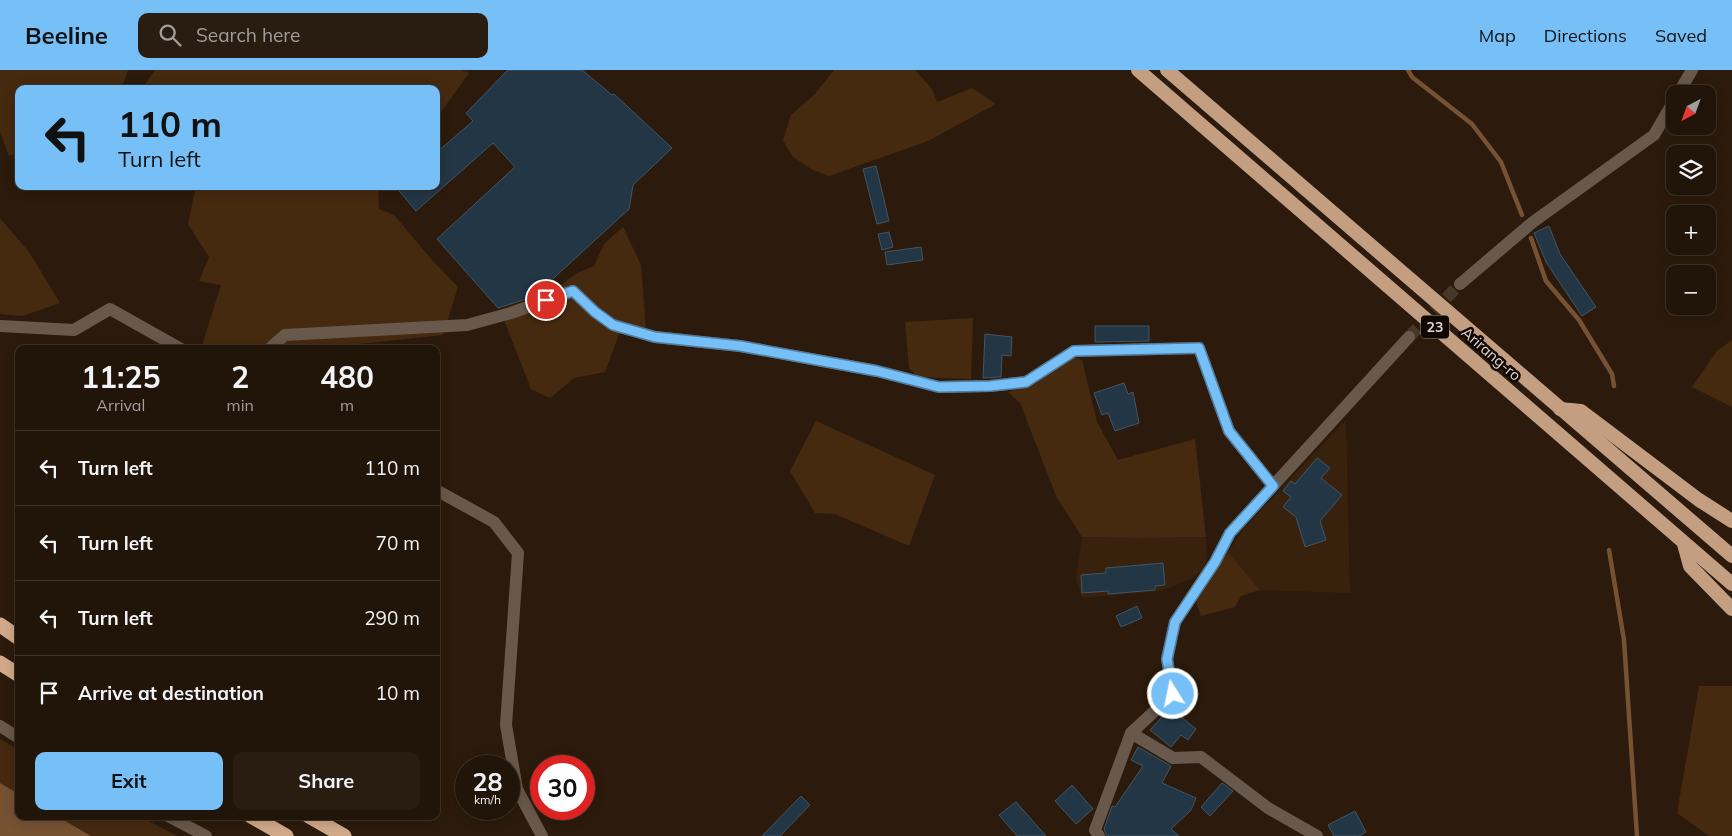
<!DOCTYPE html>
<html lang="en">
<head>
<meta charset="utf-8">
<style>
  body { margin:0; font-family:Mulish,sans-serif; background:#291d12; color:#f1f3f6; height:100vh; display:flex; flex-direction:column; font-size:19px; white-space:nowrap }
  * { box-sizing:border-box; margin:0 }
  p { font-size:16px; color:#a29e9c }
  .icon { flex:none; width:28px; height:28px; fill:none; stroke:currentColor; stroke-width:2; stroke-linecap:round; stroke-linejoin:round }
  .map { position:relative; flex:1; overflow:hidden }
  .sheet { position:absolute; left:15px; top:275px; width:425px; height:475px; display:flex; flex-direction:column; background:#211409; border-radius:10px; box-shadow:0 2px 12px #0003,0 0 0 1px #3e332a }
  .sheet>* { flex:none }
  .banner { position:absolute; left:15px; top:15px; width:425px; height:105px; border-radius:10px; box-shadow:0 2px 12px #0003,0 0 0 1px #3e332a; background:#76c0f7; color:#111; overflow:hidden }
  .needle { width:32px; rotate:221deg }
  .tools { position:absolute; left:1666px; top:15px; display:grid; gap:10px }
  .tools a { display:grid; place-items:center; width:50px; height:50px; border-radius:10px; background:#211409; box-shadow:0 2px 12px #0003,0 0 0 1px #3e332a; font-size:25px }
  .speed { position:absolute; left:455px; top:685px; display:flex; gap:10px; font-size:25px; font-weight:700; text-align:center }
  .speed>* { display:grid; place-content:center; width:65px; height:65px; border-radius:50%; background:#211409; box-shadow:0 2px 12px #0003,0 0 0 1px #3e332a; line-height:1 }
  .speed small { font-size:12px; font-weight:400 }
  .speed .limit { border:8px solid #d22; background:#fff; color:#111 }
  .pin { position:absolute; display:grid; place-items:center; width:42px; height:42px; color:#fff; margin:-21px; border:2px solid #fff; border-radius:50%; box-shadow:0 1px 5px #0007 }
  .me { position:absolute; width:55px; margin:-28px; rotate:350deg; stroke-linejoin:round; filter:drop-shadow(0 0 4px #0008) }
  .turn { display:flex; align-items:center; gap:18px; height:105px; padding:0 20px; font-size:22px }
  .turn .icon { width:65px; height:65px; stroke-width:2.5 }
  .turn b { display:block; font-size:35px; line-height:42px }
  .eta { display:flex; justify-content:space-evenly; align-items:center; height:85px; text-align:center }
  .eta b { font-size:30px; font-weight:700; line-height:35px }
  .action { display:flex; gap:10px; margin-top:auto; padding:10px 20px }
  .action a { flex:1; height:58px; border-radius:10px; background:#76c0f7; color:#111; font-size:20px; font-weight:700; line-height:58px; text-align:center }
  .action a+a { background:#291d12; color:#f1f3f6 }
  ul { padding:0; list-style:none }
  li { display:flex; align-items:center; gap:15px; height:75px; padding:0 20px; border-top:1px solid #3e332a }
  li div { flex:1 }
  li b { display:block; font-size:19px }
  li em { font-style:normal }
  header { display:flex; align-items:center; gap:30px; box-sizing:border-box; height:70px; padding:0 25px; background:#76c0f7; color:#111 }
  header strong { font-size:24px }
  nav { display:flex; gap:28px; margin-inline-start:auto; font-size:18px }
  .search { width:350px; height:45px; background:#291d12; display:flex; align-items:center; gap:12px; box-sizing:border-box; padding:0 18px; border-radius:10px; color:#a29e9c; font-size:19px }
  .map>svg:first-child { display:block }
  .built { fill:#38220e }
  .green { fill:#462a10 }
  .water { fill:#765233 }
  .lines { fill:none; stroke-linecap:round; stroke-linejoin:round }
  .stream { stroke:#765233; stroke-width:4.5 }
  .building { fill:#233645; stroke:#405565 }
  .minor-tunnel { stroke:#473729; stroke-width:12; stroke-dasharray:12 6; stroke-linecap:butt }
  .minor { stroke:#69594c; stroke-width:12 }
  .trunk { stroke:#c39e80; stroke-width:14 }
  .motorway { stroke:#d2a988; stroke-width:15 }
  .route-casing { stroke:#4d7da1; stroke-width:12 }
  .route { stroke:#76c0f7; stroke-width:9 }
  .labels { text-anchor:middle; stroke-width:5; stroke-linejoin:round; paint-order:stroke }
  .shield { fill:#0f0703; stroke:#a1968f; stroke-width:1 }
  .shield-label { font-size:14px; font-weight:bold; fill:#e0d4cb }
  .street-label { font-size:15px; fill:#e0d4cb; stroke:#0f0703 }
</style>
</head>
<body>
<header>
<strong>Beeline</strong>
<div class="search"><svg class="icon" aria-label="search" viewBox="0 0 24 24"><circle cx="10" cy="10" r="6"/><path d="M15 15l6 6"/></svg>Search here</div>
<nav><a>Map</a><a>Directions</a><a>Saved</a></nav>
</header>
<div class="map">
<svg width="1732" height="766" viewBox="0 0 1732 766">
  <rect width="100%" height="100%" fill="#2c1b0c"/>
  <!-- built -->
  <g class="built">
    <path d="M1346 350 1350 523 1260 520 1228 482 1246 456Z"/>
    <path d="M1082 467 1142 468 1206 467 1207 495 1191 509 1161 521 1082 528 1076 509Z"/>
  </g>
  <!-- green -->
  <g class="green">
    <path d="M0 0H128L121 19H19V82L9 86 0 61Z"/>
    <path d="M155 0H461L469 3 436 49V19H142Z"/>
    <path d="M834 0H915L932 19 937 32 972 18 996 34 928 71 829 106 813 100 792 86 783 70 791 45 815 24Z"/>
    <path d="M196 116H378L379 139 394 145 432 190 458 217 443 265 312 279H201L221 215 199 211 209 187 188 154Z"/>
    <path d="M0 148 29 182 60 233 22 246 0 244Z"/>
    <path d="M623 157 641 195 646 260 619 264 605 302 574 308 550 328 531 319 500 240 552 221 577 203 594 196 604 174Z"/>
    <path d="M973 248 971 309 918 307 909 298 905 252Z"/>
    <path d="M1732 270V337L1692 317 1717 281Z"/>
    <path d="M1074 287 1082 290 1097 352 1118 390 1195 369 1206 467 1142 468 1082 467 1057 428 1020 333 1008 322 1035 314Z"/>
    <path d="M816 351 935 405 909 476 835 444 815 443 790 401Z"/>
    <path d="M1228 482 1260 520 1241 526 1235 537 1201 546 1196 532Z"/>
    <path d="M1699 616H1732V766H1709L1677 743Z"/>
    <path d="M0 669 19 680V724L0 713Z"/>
    <path d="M57 746H139L177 766H91Z"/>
  </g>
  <!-- water -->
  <path class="water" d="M0 713 19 724V746H57L91 766H0Z"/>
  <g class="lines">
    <!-- stream -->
    <g class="stream">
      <path d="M1408 0 1412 7 1472 54 1501 92 1522 145"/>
      <path d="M1531 168 1546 211 1579 250 1612 304 1614 316"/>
      <path d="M1609 480 1624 570 1637 766"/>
    </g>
  </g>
  <!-- building -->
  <g class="building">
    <path d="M508 0H582L612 25 614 24 672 78 633 115 629 139 533 227 498 238 437 169 515 97 493 73 416 141 395 116H436V83L473 51 466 43Z"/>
    <path d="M876 96 889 151 877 154 863 99Z"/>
    <path d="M1549 156 1560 184 1596 237 1582 246 1546 192 1534 163Z"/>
    <path d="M889 162 893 177 882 180 878 164Z"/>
    <path d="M921 177 923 190 887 195 885 182Z"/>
    <path d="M1095 256H1149V271L1095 272Z"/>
    <path d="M985 264 1012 267 1011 286 1002 285 1001 307 983 308Z"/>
    <path d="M1124 313 1128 324 1133 322 1139 353 1115 361 1108 343 1102 345 1094 323Z"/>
    <path d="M1317 388 1330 398 1321 408 1342 425 1320 451 1326 470 1305 477 1296 447 1283 437 1291 427 1283 421 1291 411 1295 414Z"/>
    <path d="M1163 493 1165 515 1155 516V520L1108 524V521L1082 523 1081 505 1106 503V498Z"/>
    <path d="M1137 536 1142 548 1121 557 1116 546Z"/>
    <path d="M1170 638 1196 659 1188 670 1181 665 1171 677 1150 660Z"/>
    <path d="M1138 677 1171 696 1162 713 1196 728 1191 740 1171 759 1179 766H1107L1104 759 1112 736 1115 737 1143 696 1131 690Z"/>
    <path d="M1222 713 1233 721 1210 746 1201 737Z"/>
    <path d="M1072 715 1093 739 1076 754 1055 731Z"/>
    <path d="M801 726 810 735 780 766H762Z"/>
    <path d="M1016 732 1046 766H1017L999 745Z"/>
    <path d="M1355 741 1366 762 1359 766H1334L1328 755Z"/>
  </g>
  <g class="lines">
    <!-- minor-tunnel -->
    <path class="minor-tunnel" d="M1409 267 1460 214"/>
    <!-- minor -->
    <g class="minor">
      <path d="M1678 24 1692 0"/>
      <path d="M1460 214 1533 152 1654 65 1675 29"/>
      <path d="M0 256 74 260 110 239 181 279"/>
      <path d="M269 279 285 265 467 255 511 243 573 221 595 242 613 255 655 267 740 276 877 301 939 317 990 316 1026 312 1074 281 1199 278 1229 361 1273 416"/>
      <path d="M436 420 494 452 518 483 506 655 517 719 542 766"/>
      <path d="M0 656 19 668"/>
      <path d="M1131 663 1173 688 1201 687 1268 738 1317 766"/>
      <path d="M168 746 206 766"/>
      <path d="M1099 766 1095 760 1131 663 1173 624 1167 589 1175 552 1215 492 1230 463 1409 267"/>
    </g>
    <!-- trunk -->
    <g class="trunk">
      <path d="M1138 0 1732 514"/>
      <path d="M1167 0 1732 486"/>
      <path d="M1560 339 1581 341 1699 430 1732 451"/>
      <path d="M1684 474 1690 496 1732 539"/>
    </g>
    <!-- motorway -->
    <g class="motorway">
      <path d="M0 555 19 568"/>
      <path d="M0 593 19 605"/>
      <path d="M251 746 286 766"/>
      <path d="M309 746 344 766"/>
    </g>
  </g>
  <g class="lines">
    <defs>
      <path id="route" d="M546 230 573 221 595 242 613 255 655 267 740 276 877 301 939 317 990 316 1026 312 1074 281 1199 278 1229 361 1273 416 1230 463 1215 492 1175 552 1167 589 1173 624"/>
    </defs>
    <!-- route casing -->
    <use href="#route" class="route-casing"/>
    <!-- route -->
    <use href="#route" class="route"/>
  </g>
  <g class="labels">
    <!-- shield labels -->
    <rect class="shield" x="1421" y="245.5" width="28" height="23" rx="4"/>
    <g class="shield-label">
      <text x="1435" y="262">23</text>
    </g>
    <!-- street labels -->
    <g class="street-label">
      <text transform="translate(1491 284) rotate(41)" y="5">Arirang-ro</text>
    </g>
  </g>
</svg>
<div class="tools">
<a><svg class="needle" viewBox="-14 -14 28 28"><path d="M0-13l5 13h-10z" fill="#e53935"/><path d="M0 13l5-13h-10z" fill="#a29e9c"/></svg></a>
<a><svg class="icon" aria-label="layers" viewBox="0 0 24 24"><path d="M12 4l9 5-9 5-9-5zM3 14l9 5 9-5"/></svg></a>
<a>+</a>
<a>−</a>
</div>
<div class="speed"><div>28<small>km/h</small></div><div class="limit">30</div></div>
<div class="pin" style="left:546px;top:230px;background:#d93025"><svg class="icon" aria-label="arrive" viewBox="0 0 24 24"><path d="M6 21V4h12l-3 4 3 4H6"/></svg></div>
<svg class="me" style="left:1173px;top:624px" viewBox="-20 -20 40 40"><circle r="17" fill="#76c0f7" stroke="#fff" stroke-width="3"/><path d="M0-11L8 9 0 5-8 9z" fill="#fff"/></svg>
<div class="banner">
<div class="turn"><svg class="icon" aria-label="left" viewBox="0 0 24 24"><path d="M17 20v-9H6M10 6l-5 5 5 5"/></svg><div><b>110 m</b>Turn left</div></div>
</div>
<section class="sheet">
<div class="eta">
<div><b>11:25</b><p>Arrival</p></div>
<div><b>2</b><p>min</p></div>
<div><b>480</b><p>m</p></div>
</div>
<ul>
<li><svg class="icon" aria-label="left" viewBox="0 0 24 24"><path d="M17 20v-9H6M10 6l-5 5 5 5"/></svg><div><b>Turn left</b></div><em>110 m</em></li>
<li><svg class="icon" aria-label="left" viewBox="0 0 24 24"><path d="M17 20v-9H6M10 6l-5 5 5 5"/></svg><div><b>Turn left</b></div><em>70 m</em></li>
<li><svg class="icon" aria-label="left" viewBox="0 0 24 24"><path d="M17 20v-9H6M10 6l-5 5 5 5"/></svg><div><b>Turn left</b></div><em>290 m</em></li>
<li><svg class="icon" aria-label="arrive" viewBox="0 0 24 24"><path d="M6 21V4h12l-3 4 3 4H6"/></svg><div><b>Arrive at destination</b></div><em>10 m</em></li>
</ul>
<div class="action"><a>Exit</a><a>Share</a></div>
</section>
</div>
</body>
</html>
